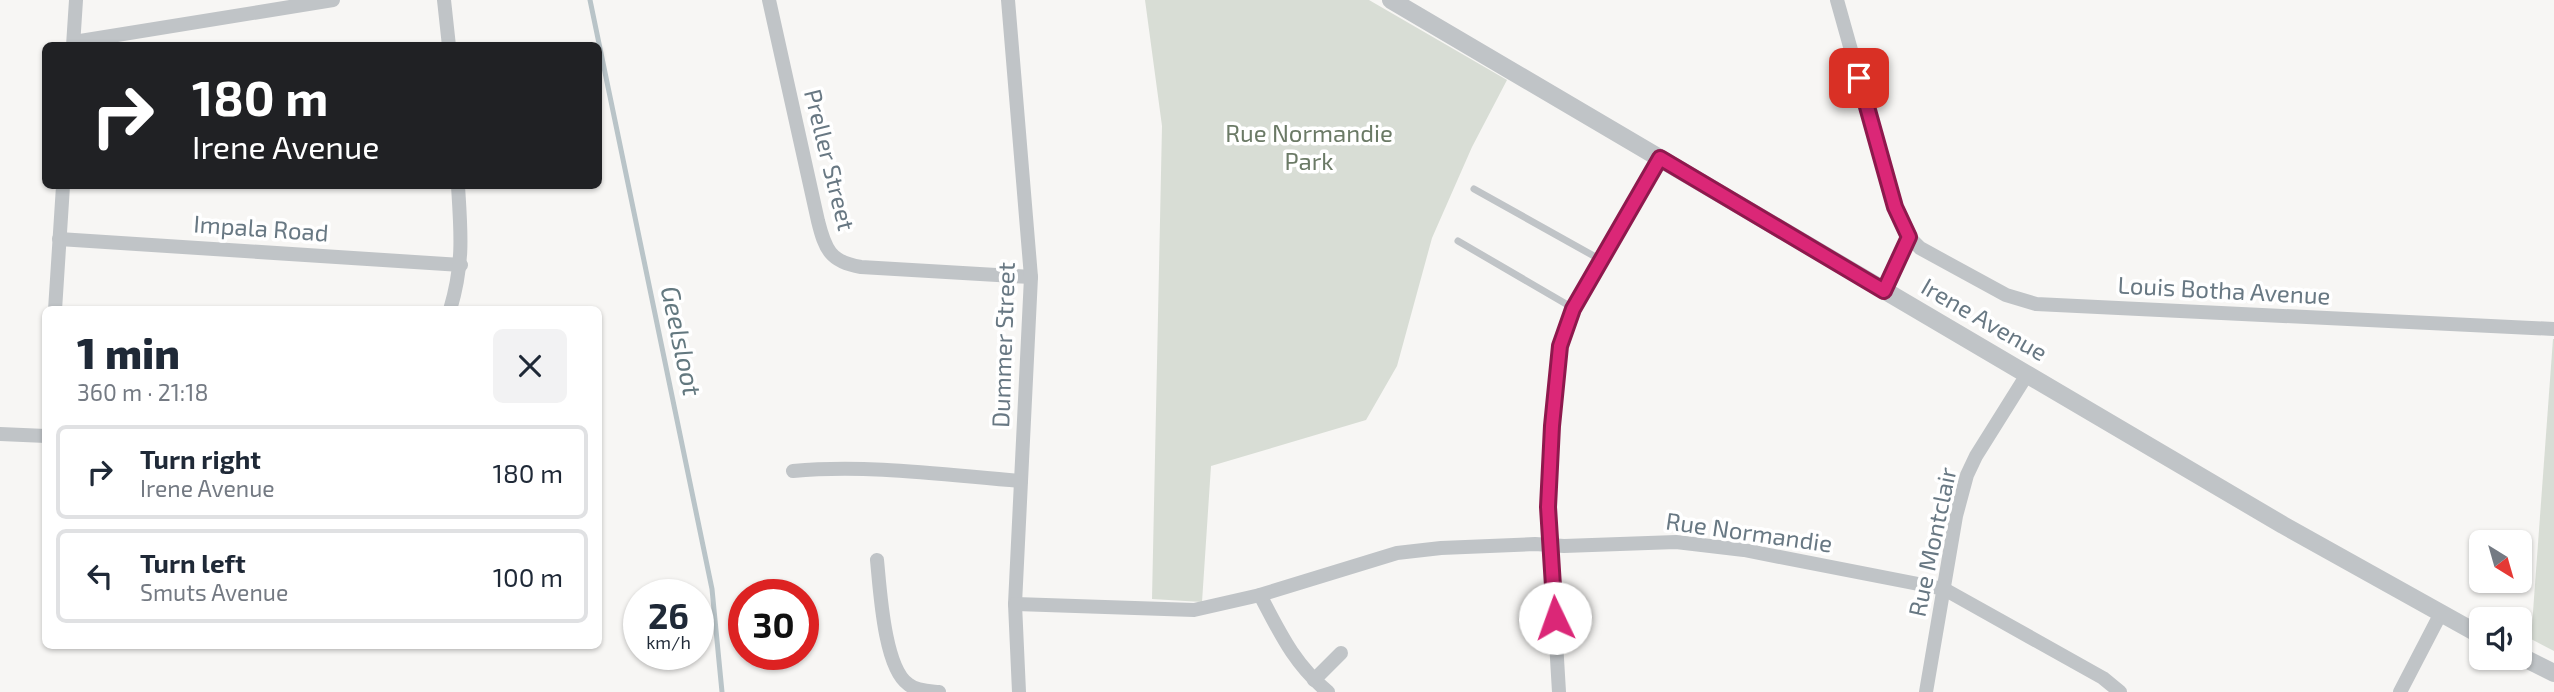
<!DOCTYPE html>
<html lang="en">
<head>
<meta charset="utf-8">
<style>
  body { margin:0; font-family:"Exo 2",sans-serif; background:#f2f2f3; color:#1f2937; height:100vh; display:flex; flex-direction:column; font-size:26px; white-space:nowrap }
  * { box-sizing:border-box; margin:0 }
  p { font-size:23px; color:#747a83 }
  .icon { flex:none; width:38px; height:38px; fill:none; stroke:currentColor; stroke-width:2; stroke-linecap:round; stroke-linejoin:round }
  .map { position:relative; flex:1; overflow:hidden }
  .panel { position:absolute; left:42px; top:306px; width:560px; height:343px; display:flex; flex-direction:column; background:#fff; border-radius:10px; box-shadow:0 2px 5px #0004 }
  .panel>* { flex:none }
  .hud { position:absolute; left:42px; top:42px; width:560px; height:147px; border-radius:10px; box-shadow:0 2px 5px #0004; background:#202124; color:#fff; overflow:hidden }
  .needle { width:46px; rotate:143deg }
  .tools { position:absolute; left:2469px; top:530px; display:grid; gap:14px }
  .tools a { display:grid; place-items:center; width:63px; height:63px; border-radius:10px; background:#fff; box-shadow:0 2px 5px #0004; font-size:35px }
  .speed { position:absolute; left:623px; top:579px; display:flex; gap:14px; font-size:35px; font-weight:700; text-align:center }
  .speed>* { display:grid; place-content:center; width:91px; height:91px; border-radius:50%; background:#fff; box-shadow:0 2px 5px #0004; line-height:1 }
  .speed small { font-size:18px; font-weight:400 }
  .speed .limit { border:10px solid #d22; background:#fff; color:#111 }
  .pin { position:absolute; display:grid; place-items:center; width:60px; height:60px; color:#fff; margin:-30px; border-radius:14px; box-shadow:0 4px 10px #0006 }
  .me { position:absolute; width:77px; margin:-38px; rotate:357deg; stroke-linejoin:round; filter:drop-shadow(0 0 5px #0008) }
  .turn { display:flex; align-items:center; gap:24px; height:147px; padding:0 35px; font-size:32px }
  .turn .icon { width:91px; height:91px; stroke-width:2.5 }
  .turn b { display:block; font-size:49px; line-height:60px }
  .round { display:grid; place-items:center; flex:none; width:74px; height:74px; border-radius:10px; background:#f2f2f3 }
  .head { display:flex; align-items:center; justify-content:space-between; height:119px; padding:0 35px }
  h1 { font-size:42px; font-weight:800; line-height:52px }
  ul { padding:0; list-style:none }
  li { display:flex; align-items:center; gap:21px; height:94px; margin:0 14px 10px; padding:0 21px; border:4px solid #e0e1e3; border-radius:10px }
  li div { flex:1 }
  li b { display:block; font-size:26px }
  li em { font-style:normal }
  .map>svg:first-child { display:block }
  .green { fill:#d8ddd5 }
  .lines { fill:none; stroke-linecap:round; stroke-linejoin:round }
  .stream { stroke:#b9c4c8; stroke-width:5 }
  .service { stroke:#c0c4c7; stroke-width:7 }
  .minor { stroke:#c0c4c7; stroke-width:14 }
  .tertiary { stroke:#c0c4c7; stroke-width:18 }
  .route-casing { stroke:#8e194d; stroke-width:18 }
  .route { stroke:#db2777; stroke-width:12 }
  .labels { text-anchor:middle; stroke-width:7; stroke-linejoin:round; paint-order:stroke }
  .park-label { font-size:24px; fill:#6b7a66; stroke:#fff }
  .street-label { font-size:24px; fill:#687883; stroke:#fff }
  .water-label { font-size:26px; font-style:italic; fill:#63787f; stroke:#fff }
</style>
</head>
<body>
<div class="map">
<svg width="2554" height="692" viewBox="0 0 2554 692">
  <rect width="100%" height="100%" fill="#f7f6f4"/>
  <!-- green -->
  <g class="green">
    <path d="M1145 0H1369L1507 80 1472 147 1432 238 1397 366 1366 420 1211 466 1202 602 1152 599 1162 126Z"/>
    <path d="M2553 339H2554V651L2531 639Z"/>
  </g>
  <g class="lines">
    <!-- stream -->
    <path class="stream" d="M590 0 712 589 722 692"/>
    <!-- service -->
    <g class="service">
      <path d="M1474 189 1601 260"/>
      <path d="M1458 241 1573 308"/>
    </g>
    <!-- minor -->
    <g class="minor">
      <path d="M444 0 449 46"/>
      <path d="M769 0 818 221C825 249 830 262 861 267L1031 277"/>
      <path d="M1008 0 1031 277 1015 604 1019 692"/>
      <path d="M1837 0 1895 207 1909 237 1884 291"/>
      <path d="M74 42 333 0"/>
      <path d="M73 46 76 0"/>
      <path d="M1909 237 1920 248 2006 295 2036 304 2554 329"/>
      <path d="M59 239 461 265"/>
      <path d="M55 310 63 186"/>
      <path d="M450 310C464 263 461 233 458 186"/>
      <path d="M0 434 46 436"/>
      <path d="M793 471C868 464 946 475 1021 481"/>
      <path d="M877 560C880 589 884 667 908 684 916 691 929 691 939 692"/>
      <path d="M1260 595C1280 633 1294 664 1328 692"/>
      <path d="M1015 604 1194 610 1260 595 1397 553 1441 548 1535 544 1564 546 1676 542 1744 550 1944 589 2103 678 2120 692"/>
      <path d="M1314 680 1341 653"/>
      <path d="M1559 692 1548 507 1552 426 1560 346 1573 308 1660 158"/>
      <path d="M1926 692 1956 516 1967 475 1976 456 2028 373"/>
      <path d="M2400 692 2441 613"/>
    </g>
    <!-- tertiary -->
    <g class="tertiary">
      <path d="M1391 0 2283 525 2482 636"/>
      <path d="M2520 656 2554 673"/>
    </g>
  </g>
  <g class="lines">
    <defs>
      <path id="route" d="M1555 618 1548 507 1552 426 1560 346 1573 309 1660 158 1884 291 1909 237 1895 207 1859 78"/>
    </defs>
    <!-- route casing -->
    <use href="#route" class="route-casing"/>
    <!-- route -->
    <use href="#route" class="route"/>
  </g>
  <g class="labels">
    <!-- park labels -->
    <g class="park-label">
      <text x="1309" y="142">Rue Normandie<tspan x="1309" dy="28">Park</tspan></text>
    </g>
    <!-- street labels -->
    <g class="street-label">
      <text transform="translate(829 160) rotate(76)" y="8">Preller Street</text>
      <text transform="translate(261 229) rotate(4)" y="8">Impala Road</text>
      <text transform="translate(2224 291) rotate(3)" y="8">Louis Botha Avenue</text>
      <text transform="translate(1984 320) rotate(30)" y="8">Irene Avenue</text>
      <text transform="translate(1004 345) rotate(-88)" y="8">Dummer Street</text>
      <text transform="translate(1749 533) rotate(8)" y="8">Rue Normandie</text>
      <text transform="translate(1933 542) rotate(-78)" y="8">Rue Montclair</text>
    </g>
    <!-- water labels -->
    <g class="water-label">
      <text transform="translate(681 341) rotate(78)" y="9">Geelsloot</text>
    </g>
  </g>
</svg>
<div class="tools">
<a><svg class="needle" viewBox="-14 -14 28 28"><path d="M0-13l5 13h-10z" fill="#e53935"/><path d="M0 13l5-13h-10z" fill="#747a83"/></svg></a>
<a><svg class="icon" aria-label="sound" viewBox="0 0 24 24"><path d="M4 9h4l5-4v14l-5-4H4zM17 9q2 3 0 6"/></svg></a>
</div>
<div class="speed"><div>26<small>km/h</small></div><div class="limit">30</div></div>
<div class="pin" style="left:1859px;top:78px;background:#d93025"><svg class="icon" aria-label="arrive" viewBox="0 0 24 24"><path d="M6 21V4h12l-3 4 3 4H6"/></svg></div>
<svg class="me" style="left:1555px;top:618px" viewBox="-20 -20 40 40"><circle r="19" fill="#fff"/><path d="M0-13L10 11 0 6-10 11z" fill="#db2777"/></svg>
<div class="hud">
<div class="turn"><svg class="icon" aria-label="right" viewBox="0 0 24 24"><path d="M7 20v-9h11M14 6l5 5-5 5"/></svg><div><b>180 m</b>Irene Avenue</div></div>
</div>
<section class="panel">
<div class="head"><div><h1>1 min</h1><p>360 m · 21:18</p></div><a class="round"><svg class="icon" aria-label="close" viewBox="0 0 24 24"><path d="M6 6l12 12M18 6L6 18"/></svg></a></div>
<ul>
<li><svg class="icon" aria-label="right" viewBox="0 0 24 24"><path d="M7 20v-9h11M14 6l5 5-5 5"/></svg><div><b>Turn right</b><p>Irene Avenue</p></div><em>180 m</em></li>
<li><svg class="icon" aria-label="left" viewBox="0 0 24 24"><path d="M17 20v-9H6M10 6l-5 5 5 5"/></svg><div><b>Turn left</b><p>Smuts Avenue</p></div><em>100 m</em></li>
</ul>
</section>
</div>
</body>
</html>
